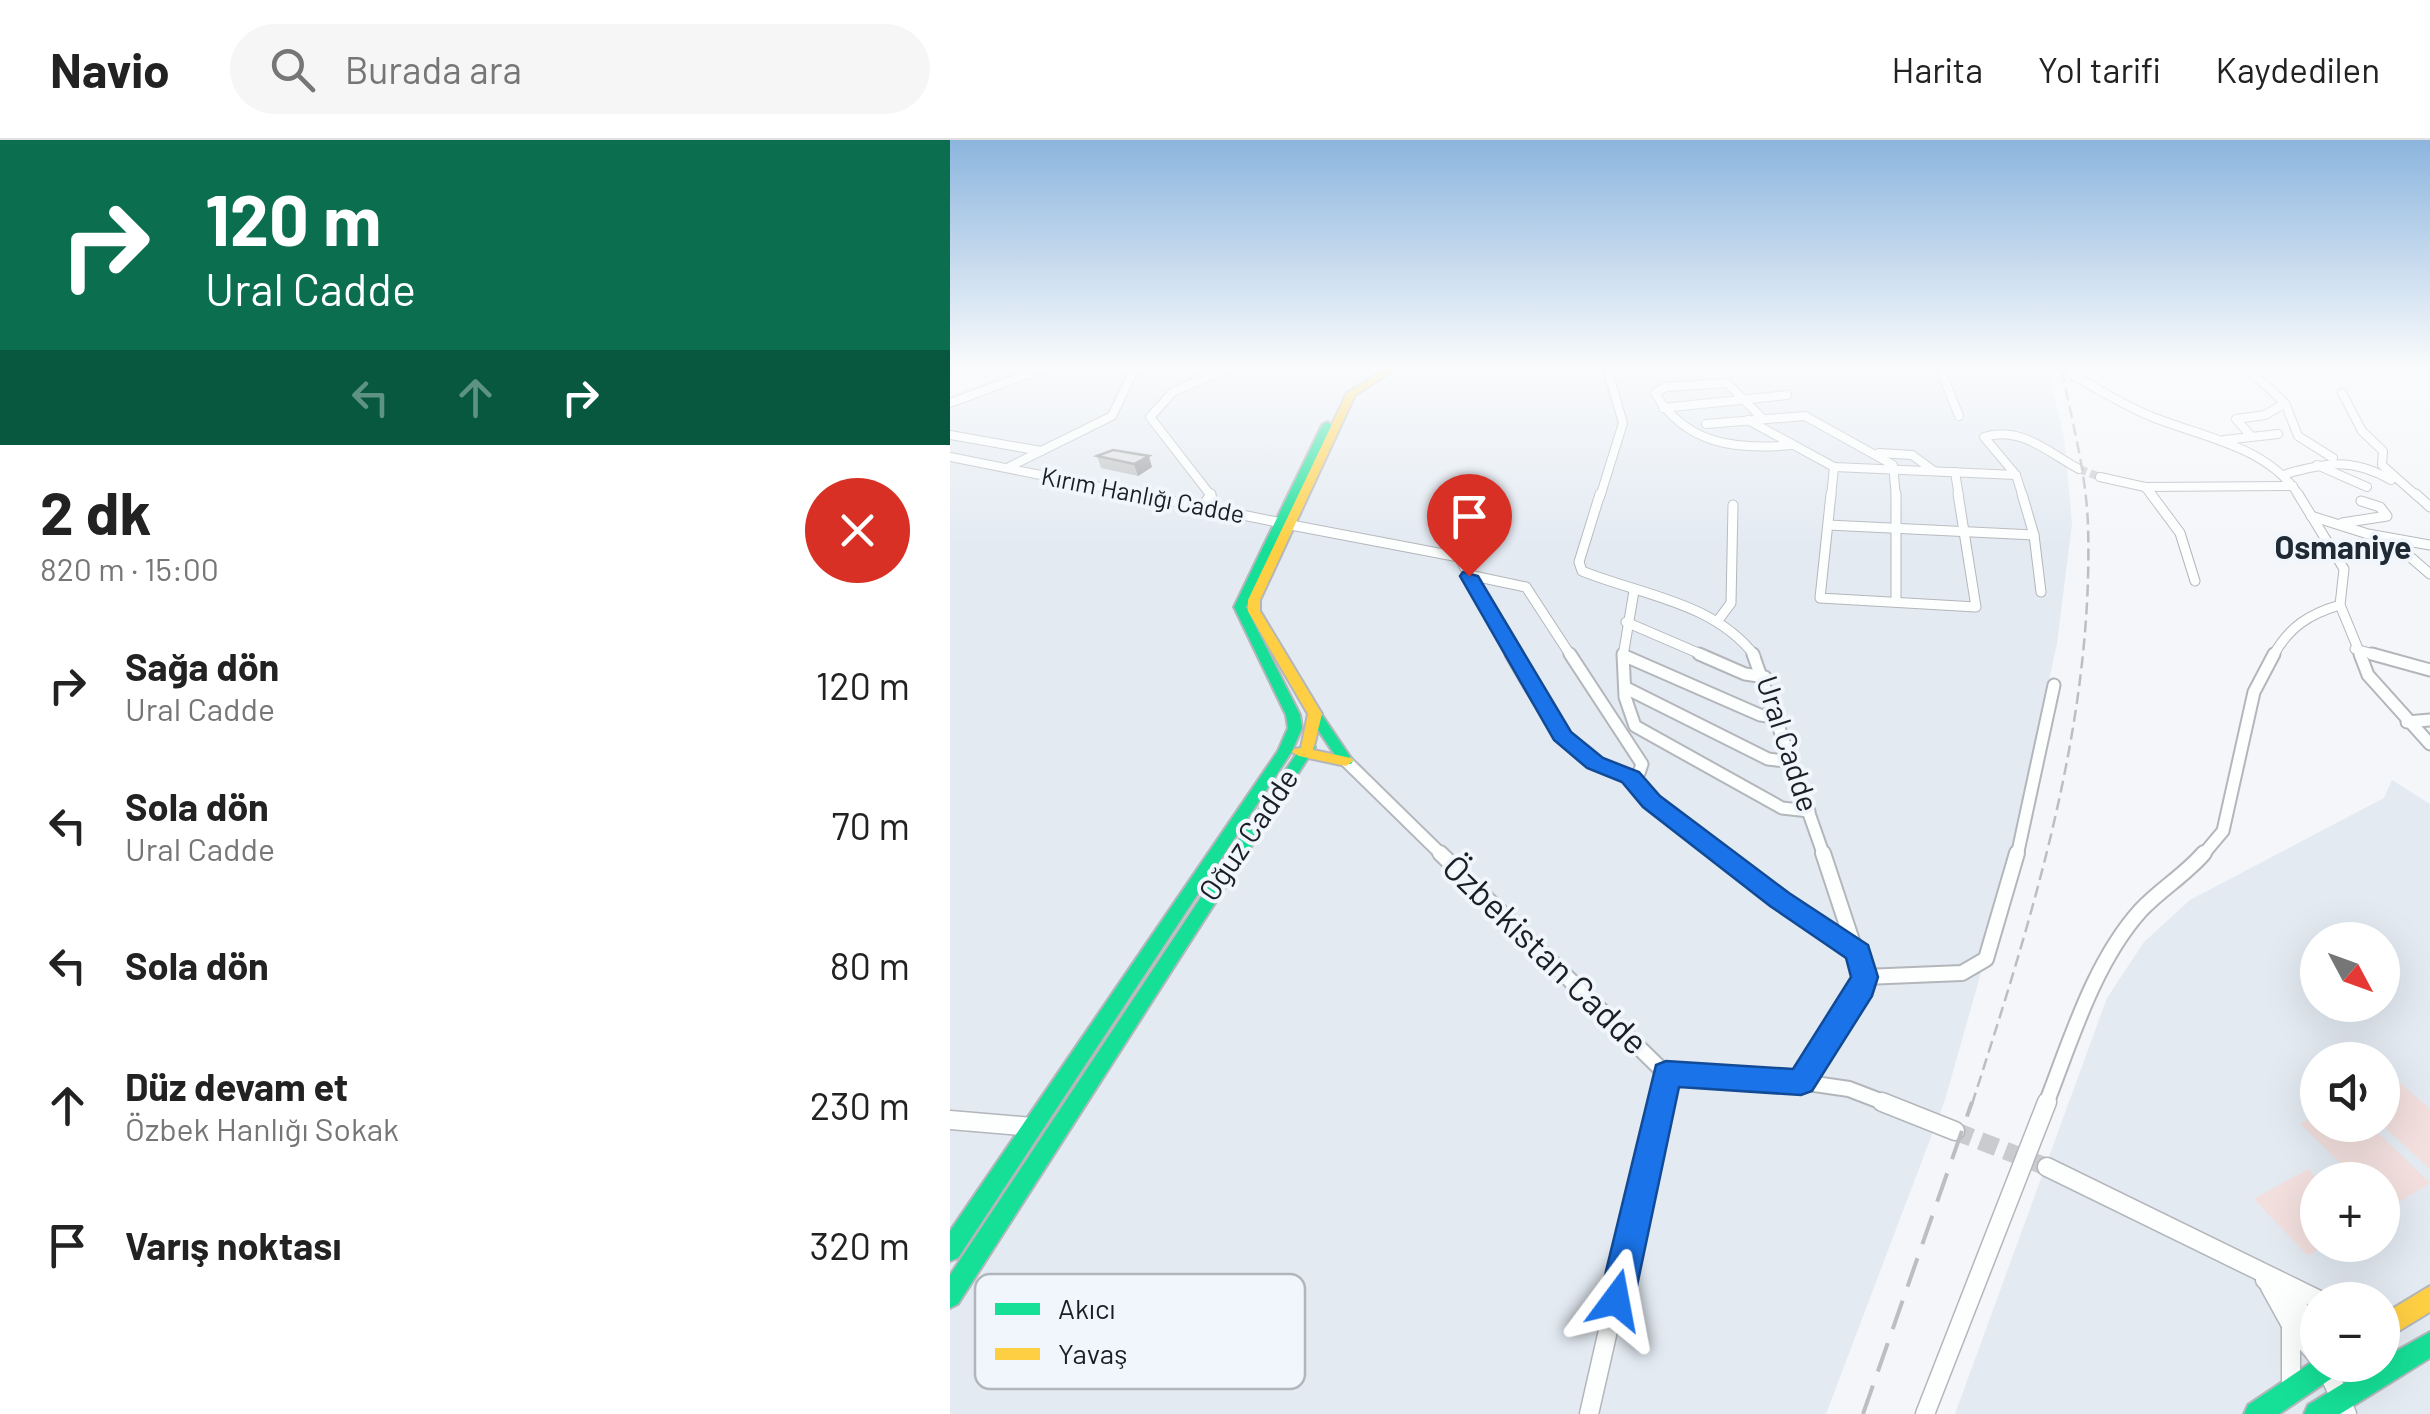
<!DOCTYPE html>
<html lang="tr">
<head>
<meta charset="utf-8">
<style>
  body { margin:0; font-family:Barlow,sans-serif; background:#f6f6f6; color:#222; height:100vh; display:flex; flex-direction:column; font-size:38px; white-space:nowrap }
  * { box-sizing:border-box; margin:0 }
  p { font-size:32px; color:#767676 }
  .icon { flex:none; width:55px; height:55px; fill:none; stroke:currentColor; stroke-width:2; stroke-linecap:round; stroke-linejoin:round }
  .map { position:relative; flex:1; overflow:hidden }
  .drawer { display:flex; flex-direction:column; background:#fff; width:950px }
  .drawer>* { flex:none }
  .banner { background:#0b6e4f; color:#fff; overflow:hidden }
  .needle { width:65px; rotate:131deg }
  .tools { position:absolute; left:1350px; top:782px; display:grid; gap:20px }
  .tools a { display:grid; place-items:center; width:100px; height:100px; border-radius:50%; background:#fff; box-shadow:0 10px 40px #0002; font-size:50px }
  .pin { position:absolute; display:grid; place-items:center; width:85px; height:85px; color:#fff; margin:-102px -42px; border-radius:50% 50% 50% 0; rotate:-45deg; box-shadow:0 0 10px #0007 }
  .pin .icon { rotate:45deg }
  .me { position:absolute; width:110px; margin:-55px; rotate:13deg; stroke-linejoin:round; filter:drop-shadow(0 0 8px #0008) }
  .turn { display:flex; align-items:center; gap:35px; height:210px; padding:0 40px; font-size:45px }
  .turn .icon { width:130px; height:130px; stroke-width:2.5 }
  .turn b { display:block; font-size:70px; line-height:85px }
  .lanes { display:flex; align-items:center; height:95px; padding:0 40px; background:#0003; justify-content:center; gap:50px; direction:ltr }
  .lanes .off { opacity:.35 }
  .round { display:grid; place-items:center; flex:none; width:105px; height:105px; border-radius:52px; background:#f6f6f6 }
  .summary { display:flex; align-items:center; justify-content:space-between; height:170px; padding:0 40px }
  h1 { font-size:60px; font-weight:700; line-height:75px }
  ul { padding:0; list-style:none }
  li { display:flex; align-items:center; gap:30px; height:140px; padding:0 40px }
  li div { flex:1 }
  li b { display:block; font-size:38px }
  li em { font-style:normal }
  header { display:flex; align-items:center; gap:60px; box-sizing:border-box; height:140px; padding:0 50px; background:#fff; border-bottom:2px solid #e0e0e0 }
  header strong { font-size:48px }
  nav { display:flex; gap:55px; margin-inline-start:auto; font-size:35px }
  .search { width:700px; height:90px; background:#f6f6f6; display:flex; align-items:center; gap:25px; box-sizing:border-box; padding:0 35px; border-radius:55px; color:#767676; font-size:38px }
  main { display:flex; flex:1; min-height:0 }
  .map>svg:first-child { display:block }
  .built { fill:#e3eaf2; fill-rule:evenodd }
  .green { fill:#f3e0de }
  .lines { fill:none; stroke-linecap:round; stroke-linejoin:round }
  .river { fill:#a3b7d0; fill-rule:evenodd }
  .street-tunnel-far1 { stroke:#c9cbcf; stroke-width:8; stroke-dasharray:8 4; stroke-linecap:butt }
  .street-tunnel { stroke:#c9cbcf; stroke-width:18; stroke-dasharray:18 9; stroke-linecap:butt }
  .street-far4-casing { stroke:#b3b6ba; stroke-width:10 }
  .street-far3-casing { stroke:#b3b6ba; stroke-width:11 }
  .street-far2-casing { stroke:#b3b6ba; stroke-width:15 }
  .street-far1-casing { stroke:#b3b6ba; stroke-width:18 }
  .street-casing { stroke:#b3b6ba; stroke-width:21 }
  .fast-casing { stroke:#b3b6ba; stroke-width:4 }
  .slow-casing { stroke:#b3b6ba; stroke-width:4 }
  .street-far4 { stroke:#fdfefe; stroke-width:8 }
  .street-far3 { stroke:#fdfefe; stroke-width:9 }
  .street-far2 { stroke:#fdfefe; stroke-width:11 }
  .street-far1 { stroke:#fdfefe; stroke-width:14 }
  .street { stroke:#fdfefe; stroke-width:18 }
  .fast { fill:#16e098; fill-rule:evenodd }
  .slow { fill:#ffcf43; fill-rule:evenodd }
  .rail-far1 { stroke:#bdbebf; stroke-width:2.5; stroke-dasharray:12 6; stroke-linecap:butt }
  .rail { stroke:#bdbebf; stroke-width:4; stroke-dasharray:30 15; stroke-linecap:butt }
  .wall { fill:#bcbfc2 }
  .shaded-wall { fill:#999b9e }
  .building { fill:#dbdee2; stroke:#999b9e; stroke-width:2.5 }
  .route { fill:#1a73e8; stroke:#114b97; stroke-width:2.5 }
  .labels { text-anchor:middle; stroke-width:8; stroke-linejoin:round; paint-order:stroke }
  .far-street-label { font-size:25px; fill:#1b1f25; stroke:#f1f6fc }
  .street-label { font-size:30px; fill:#1b1f25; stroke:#f1f6fc }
  .far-district-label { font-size:32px; font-weight:bold; fill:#202a35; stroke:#f1f6fc }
  .near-street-label { font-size:35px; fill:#1b1f25; stroke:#f1f6fc }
  .key { fill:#f1f6fc; stroke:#b1b6bc; stroke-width:2.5 }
  .key-label { font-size:28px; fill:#1b1f25 }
</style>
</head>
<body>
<header>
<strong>Navio</strong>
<div class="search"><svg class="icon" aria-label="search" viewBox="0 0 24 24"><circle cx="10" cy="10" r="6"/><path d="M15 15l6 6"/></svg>Burada ara</div>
<nav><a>Harita</a><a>Yol tarifi</a><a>Kaydedilen</a></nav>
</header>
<main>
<section class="drawer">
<div class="banner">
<div class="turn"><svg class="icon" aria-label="right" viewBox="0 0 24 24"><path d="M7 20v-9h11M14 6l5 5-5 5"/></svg><div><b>120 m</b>Ural Cadde</div></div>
<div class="lanes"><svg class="icon off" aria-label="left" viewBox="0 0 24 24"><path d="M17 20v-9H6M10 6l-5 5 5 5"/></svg><svg class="icon off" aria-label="ahead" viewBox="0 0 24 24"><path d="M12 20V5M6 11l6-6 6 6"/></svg><svg class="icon" aria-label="right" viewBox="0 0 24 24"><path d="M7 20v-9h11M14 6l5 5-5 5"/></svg></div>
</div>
<div class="summary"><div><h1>2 dk</h1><p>820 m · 15:00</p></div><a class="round" style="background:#d93025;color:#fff"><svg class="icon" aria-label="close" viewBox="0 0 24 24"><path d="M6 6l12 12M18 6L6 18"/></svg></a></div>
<ul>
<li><svg class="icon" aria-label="right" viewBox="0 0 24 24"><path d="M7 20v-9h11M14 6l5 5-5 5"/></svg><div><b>Sağa dön</b><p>Ural Cadde</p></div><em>120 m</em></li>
<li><svg class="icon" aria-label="left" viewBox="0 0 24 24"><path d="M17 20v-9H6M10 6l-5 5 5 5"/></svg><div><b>Sola dön</b><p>Ural Cadde</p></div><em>70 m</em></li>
<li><svg class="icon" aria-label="left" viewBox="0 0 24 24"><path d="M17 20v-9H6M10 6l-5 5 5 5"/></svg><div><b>Sola dön</b></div><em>80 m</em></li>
<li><svg class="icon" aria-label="ahead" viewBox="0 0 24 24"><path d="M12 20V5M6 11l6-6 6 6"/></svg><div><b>Düz devam et</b><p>Özbek Hanlığı Sokak</p></div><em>230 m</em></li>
<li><svg class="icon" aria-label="arrive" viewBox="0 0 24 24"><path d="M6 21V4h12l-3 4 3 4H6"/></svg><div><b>Varış noktası</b></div><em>320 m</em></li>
</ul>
</section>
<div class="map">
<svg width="1480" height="1274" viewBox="0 0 1480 1274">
  <rect width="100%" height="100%" fill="#f4f6f9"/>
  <!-- built -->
  <g class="built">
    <path d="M75 228H1098L1114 297 1122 384 1107 503 1058 737 995 960 876 1274H0V256Z"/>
    <path d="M1442 640 1480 664V1274H1005L1157 858 1194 802 1240 760 1434 658ZM1368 800H1432V865H1368ZM1368 920H1432V985H1368ZM1368 1040H1432V1105H1368ZM1368 1160H1432V1225H1368Z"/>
  </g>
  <!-- green -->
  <g class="green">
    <path d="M1441 935 1480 969V1029L1432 985 1433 940Z"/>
    <path d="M1367 975 1368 985H1420L1480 1043 1438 1069 1433 1063 1432 1040H1408L1350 984Z"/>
    <path d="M1358 1029 1369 1040 1368 1105H1376L1358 1116 1304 1059Z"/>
  </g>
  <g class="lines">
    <!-- river -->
    <path class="river" d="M0 228H11L0 233Z"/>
    <!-- street-tunnel-far1 -->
    <g class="street-tunnel-far1">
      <path d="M1109 228 1122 235"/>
      <path d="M1129 329 1150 337"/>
    </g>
    <!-- street-tunnel -->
    <path class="street-tunnel" d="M1005 991 1097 1027"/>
    <defs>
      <g id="street-far4">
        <path d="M990 228 1009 276"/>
        <path d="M1297 228 1335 263 1348 296 1383 318"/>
        <path d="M1122 235C1149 249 1176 267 1205 278 1256 298 1319 307 1350 357"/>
        <path d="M1392 253 1412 291 1433 311 1432 325 1468 357"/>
        <path d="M0 263 94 228"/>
        <path d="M713 268 837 255"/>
        <path d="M813 279 777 243 716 247 705 253C736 305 786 310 842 305"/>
        <path d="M798 280 884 327 1066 335"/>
        <path d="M756 284 855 276 943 325 946 357"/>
        <path d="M0 295 91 311"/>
        <path d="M1300 295 1286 279 1315 275 1335 263"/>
        <path d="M1274 300 1328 294"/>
        <path d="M929 313 962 315 984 331"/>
        <path d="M0 317 201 357"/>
        <path d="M1367 325 1417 347"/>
        <path d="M57 328 162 276 185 228"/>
        <path d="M1005 332 1009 357"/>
        <path d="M1336 334C1377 322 1403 318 1441 340"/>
        <path d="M1150 337 1195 347 1343 346"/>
        <path d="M1195 347 1203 357"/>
        <path d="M262 357 200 277 223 252 277 228"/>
        <path d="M650 357 673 283 657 228"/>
        <path d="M881 357 884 327"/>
        <path d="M1073 357 1066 335 1034 297C1070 285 1099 313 1129 329"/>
      </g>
      <g id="street-far3">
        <path d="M188 354 327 382"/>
        <path d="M650 354 629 422 632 431C691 455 764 462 805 516"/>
        <path d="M881 354 870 458 1026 467 1008 354"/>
        <path d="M946 354V462"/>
        <path d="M1072 354 1084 395 1091 452"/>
        <path d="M1201 354 1230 393 1245 441"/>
        <path d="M1348 354 1394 429 1390 465 1411 516"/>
        <path d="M1466 354 1480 367"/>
        <path d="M252 367 261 354"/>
        <path d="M1361 376 1418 394 1480 405"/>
        <path d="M1392 383 1437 376 1430 367 1411 361"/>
        <path d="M341 385 509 417 562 516"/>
        <path d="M878 385 1084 395"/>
        <path d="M1442 401 1480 434"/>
        <path d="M519 435 576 447 621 516"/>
        <path d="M769 479 781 463 783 365"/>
        <path d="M676 482 755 516"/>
        <path d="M1405 509 1431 516"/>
        <path d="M673 516 684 451"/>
        <path d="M1323 516C1339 487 1359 474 1390 465"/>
      </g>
      <g id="street-far2">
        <path d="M561 514C591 566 620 620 681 637"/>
        <path d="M620 514 692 624 689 633 681 637"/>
        <path d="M673 514 675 557 685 586 832 668 859 671"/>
        <path d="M749 514 795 534 815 537"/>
        <path d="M803 514 874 716"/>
        <path d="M1410 514 1418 535 1480 604"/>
        <path d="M1422 514 1480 530"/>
        <path d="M675 516 810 575 827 577"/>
        <path d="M676 548 818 619 842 622"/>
        <path d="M1457 582 1480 580"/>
        <path d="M396 621 493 716"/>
        <path d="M681 637 701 661 773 716"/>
        <path d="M1067 716 1104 545"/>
        <path d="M1252 716 1273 691 1304 552 1324 514"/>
      </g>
      <g id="street-far1">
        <path d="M490 713 716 934 709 964"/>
        <path d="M770 713 883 799 909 812"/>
        <path d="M914 837 1012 833 1036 819 1067 713"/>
        <path d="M716 934 851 942 908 856 914 837 873 713"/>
        <path d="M851 942 899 949 938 964"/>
        <path d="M1096 964C1121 900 1144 822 1191 770 1211 749 1235 735 1254 713"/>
      </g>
      <g id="street">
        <path d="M932 962 1005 991"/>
        <path d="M0 980 82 987"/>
        <path d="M1097 1027 1369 1160"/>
        <path d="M1315 1140 1345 1164 1368 1193"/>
        <path d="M1320 1147 1341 1185 1368 1217"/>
        <path d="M1341 1185V1248"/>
        <path d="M1375 1225 1397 1274"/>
        <path d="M639 1274 710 962"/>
        <path d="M975 1274 1097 962"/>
      </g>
      <g id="fast">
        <path d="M377 282 382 285 296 467 350 575 352 588 342 611 8 1118 0 1121V1091L328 611 338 588 336 575 284 467 372 285Z"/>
        <path d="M367 574 372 575 401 618 403 621 401 624H391L360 578Z"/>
        <path d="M358 603 365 607 8 1164 0 1168V1135L351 607Z"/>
        <path d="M1480 1192V1218L1390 1274H1354L1358 1265 1423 1225H1432V1219Z"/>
        <path d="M1368 1218V1225H1391L1388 1234 1329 1274H1294L1298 1265Z"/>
      </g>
      <g id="slow">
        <path d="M437 228H447L405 255 310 460V471L372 574 363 610 401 618 403 621 396 626 349 616 342 612 344 609 351 608 358 574 298 471V460L397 253Z"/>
        <path d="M1480 1146V1172L1432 1201V1175Z"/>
      </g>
    </defs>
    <!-- street-far4 casing -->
    <use href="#street-far4" class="street-far4-casing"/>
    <!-- street-far3 casing -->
    <use href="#street-far3" class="street-far3-casing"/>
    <!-- street-far2 casing -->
    <use href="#street-far2" class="street-far2-casing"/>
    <!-- street-far1 casing -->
    <use href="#street-far1" class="street-far1-casing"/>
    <!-- street casing -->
    <use href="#street" class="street-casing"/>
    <!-- fast casing -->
    <use href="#fast" class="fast-casing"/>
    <!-- slow casing -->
    <use href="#slow" class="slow-casing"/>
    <!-- street-far4 -->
    <use href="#street-far4" class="street-far4"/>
    <!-- street-far3 -->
    <use href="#street-far3" class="street-far3"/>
    <!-- street-far2 -->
    <use href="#street-far2" class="street-far2"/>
    <!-- street-far1 -->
    <use href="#street-far1" class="street-far1"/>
    <!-- street -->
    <use href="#street" class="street"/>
    <!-- fast -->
    <use href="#fast" class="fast"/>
    <!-- slow -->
    <use href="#slow" class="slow"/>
    <!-- rail-far1 -->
    <path class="rail-far1" d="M1022 964C1082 778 1144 583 1138 385 1136 332 1122 280 1111 228"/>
    <!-- rail -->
    <path class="rail" d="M913 1274 1022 962"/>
  </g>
  <!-- wall -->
  <path class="wall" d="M147 316 202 327 188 336 151 328Z"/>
  <!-- shaded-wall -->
  <path class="shaded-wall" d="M199 316 202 327 188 336 184 324Z"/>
  <!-- building -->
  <path class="building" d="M163 310 199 316 184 324 147 316Z"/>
  <!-- sky -->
  <linearGradient id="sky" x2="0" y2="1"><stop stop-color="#8cb5de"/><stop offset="0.56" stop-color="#fafbfc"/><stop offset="1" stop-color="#fafbfc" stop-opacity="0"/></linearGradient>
  <rect width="1480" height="406" fill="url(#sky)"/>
  <!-- route -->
  <path class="route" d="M513 432 528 436 621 592 653 618 689 632 710 656 839 753 918 805 928 837 922 856 862 951 851 955 729 947 684 1160 679 1172 666 1177 654 1172 649 1160 706 925 716 921 843 929 901 837 896 818 820 766 693 667 672 642 637 628 604 600 510 436Z"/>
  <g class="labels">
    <!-- far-street labels -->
    <g class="far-street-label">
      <text transform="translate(193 355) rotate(11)" y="9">Kırım Hanlığı Cadde</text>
    </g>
    <!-- street labels -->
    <g class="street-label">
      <text transform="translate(837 604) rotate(72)" y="10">Ural Cadde</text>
      <text transform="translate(299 695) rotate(-56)" y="10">Oğuz Cadde</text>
    </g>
    <!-- far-district labels -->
    <g class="far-district-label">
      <text x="1393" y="419">Osmaniye</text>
    </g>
    <!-- near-street labels -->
    <g class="near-street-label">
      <text transform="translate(595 815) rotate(44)" y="12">Özbekistan Cadde</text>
    </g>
  </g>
  <!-- legend -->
  <rect x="25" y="1134" width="330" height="115" rx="15" class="key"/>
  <rect x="45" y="1163" width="45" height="12" fill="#16e098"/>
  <rect x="45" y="1208" width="45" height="12" fill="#ffcf43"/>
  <g class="key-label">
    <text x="108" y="1179">Akıcı</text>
    <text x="108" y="1224">Yavaş</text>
  </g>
</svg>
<div class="tools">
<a><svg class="needle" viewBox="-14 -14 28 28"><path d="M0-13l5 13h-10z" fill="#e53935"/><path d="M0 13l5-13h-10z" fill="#767676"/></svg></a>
<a><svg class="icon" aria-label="sound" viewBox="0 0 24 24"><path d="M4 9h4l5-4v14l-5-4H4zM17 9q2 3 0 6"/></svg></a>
<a>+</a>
<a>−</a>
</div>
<div class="pin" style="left:519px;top:436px;background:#d93025"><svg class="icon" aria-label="arrive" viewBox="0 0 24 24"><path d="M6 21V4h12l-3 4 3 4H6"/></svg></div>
<svg class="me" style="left:666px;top:1160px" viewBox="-20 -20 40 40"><path d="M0-17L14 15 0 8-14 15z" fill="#1a73e8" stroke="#fff" stroke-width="4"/></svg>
</div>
</main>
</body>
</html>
